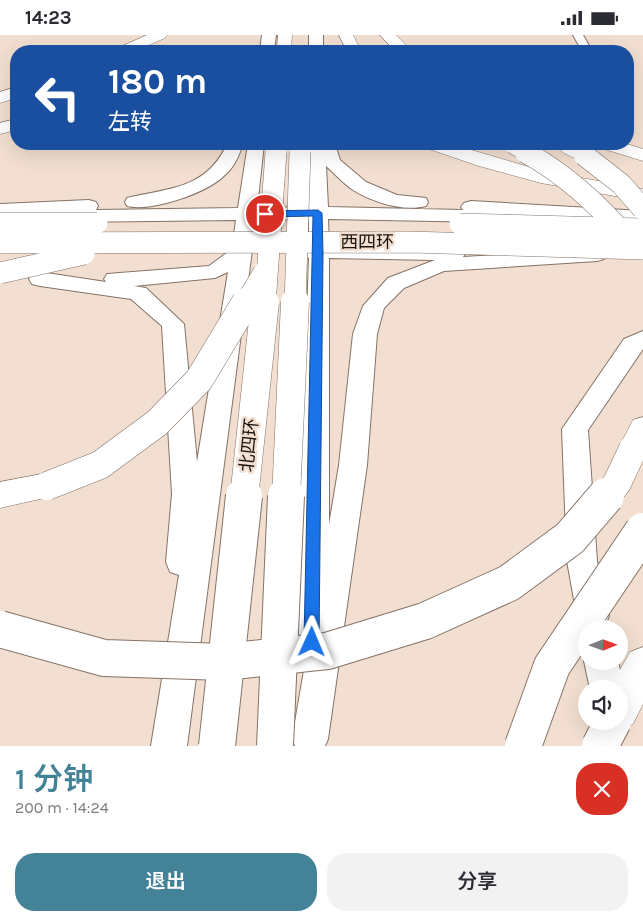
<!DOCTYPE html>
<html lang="zh">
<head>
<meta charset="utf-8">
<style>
  body { margin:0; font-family:Karla,"Noto Sans SC",sans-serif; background:#f2f2f3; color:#2b2b33; height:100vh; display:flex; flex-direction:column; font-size:19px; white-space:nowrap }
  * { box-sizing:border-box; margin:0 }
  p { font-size:16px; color:#7c7c81 }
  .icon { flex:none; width:28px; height:28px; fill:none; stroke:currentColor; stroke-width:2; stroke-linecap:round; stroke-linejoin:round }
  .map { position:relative; height:711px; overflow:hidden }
  .panel { display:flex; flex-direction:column; background:#fff; flex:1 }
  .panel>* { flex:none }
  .guide { position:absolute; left:10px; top:10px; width:624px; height:105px; border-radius:20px; box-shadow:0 5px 20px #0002; background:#1a4fa0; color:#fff; overflow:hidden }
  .needle { width:32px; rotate:89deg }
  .fabs { position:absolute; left:578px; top:585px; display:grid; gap:10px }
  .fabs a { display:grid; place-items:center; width:50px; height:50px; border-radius:50%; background:#fff; box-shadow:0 5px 20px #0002; font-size:25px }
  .pin { position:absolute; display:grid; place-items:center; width:42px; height:42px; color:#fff; margin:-21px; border:2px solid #fff; border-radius:50%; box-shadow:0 1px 5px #0007 }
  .me { position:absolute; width:55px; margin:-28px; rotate:1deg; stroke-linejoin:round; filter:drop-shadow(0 0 4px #0008) }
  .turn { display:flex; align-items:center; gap:18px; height:105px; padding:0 15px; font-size:22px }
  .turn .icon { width:65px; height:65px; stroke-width:2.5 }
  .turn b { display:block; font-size:35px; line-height:42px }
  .round { display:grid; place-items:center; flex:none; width:52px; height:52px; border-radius:20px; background:#f2f2f3 }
  .head { display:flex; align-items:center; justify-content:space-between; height:85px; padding:0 15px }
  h1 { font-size:30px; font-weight:600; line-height:38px; color:#448298 }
  .action { display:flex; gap:10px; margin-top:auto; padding:10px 15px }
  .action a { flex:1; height:58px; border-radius:20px; background:#448298; color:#fff; font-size:20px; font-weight:600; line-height:58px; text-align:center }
  .action a+a { background:#f2f2f3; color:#2b2b33 }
  .status { display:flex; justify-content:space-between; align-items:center; height:35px; padding:0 25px; background:#fff; direction:ltr }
  .status svg { height:14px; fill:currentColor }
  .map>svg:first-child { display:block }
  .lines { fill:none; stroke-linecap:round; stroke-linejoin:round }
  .minor-casing { stroke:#847367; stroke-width:2 }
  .tertiary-casing { stroke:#847367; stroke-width:2 }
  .trunk-casing { stroke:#847367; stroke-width:1 }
  .minor { fill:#fff; fill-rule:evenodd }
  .tertiary { fill:#fff; fill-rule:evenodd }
  .trunk { fill:#fff; fill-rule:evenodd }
  .trunk-bridge-far3-casing { stroke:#847367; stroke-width:18; stroke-linecap:butt }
  .trunk-bridge-far2-casing { stroke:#847367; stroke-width:22; stroke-linecap:butt }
  .trunk-bridge-far1-casing { stroke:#847367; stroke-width:29; stroke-linecap:butt }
  .trunk-bridge-casing { stroke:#847367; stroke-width:38; stroke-linecap:butt }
  .trunk-bridge-far3 { stroke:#fff; stroke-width:17 }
  .trunk-bridge-far2 { stroke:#fff; stroke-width:21 }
  .trunk-bridge-far1 { stroke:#fff; stroke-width:28 }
  .trunk-bridge { stroke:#fff; stroke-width:36 }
  .route { fill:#1a73e8; stroke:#114b97 }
  .labels { text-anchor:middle; stroke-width:5; stroke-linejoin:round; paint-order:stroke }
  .street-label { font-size:18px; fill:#19130e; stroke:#f2dfd1 }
</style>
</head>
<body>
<div class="status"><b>14:23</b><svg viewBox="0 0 49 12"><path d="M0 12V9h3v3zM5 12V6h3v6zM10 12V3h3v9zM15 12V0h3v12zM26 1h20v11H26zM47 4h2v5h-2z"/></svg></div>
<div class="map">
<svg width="643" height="711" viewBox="0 0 643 711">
  <rect width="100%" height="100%" fill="#f2dfd1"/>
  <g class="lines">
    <defs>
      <path id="minor" d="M573 0H583L592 16H582Z"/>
      <g id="tertiary">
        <path d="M262 0H276L274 16H260Z"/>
        <rect x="309" y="0" width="14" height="16"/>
        <path d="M227 109H243C239 120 235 131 226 139 208 158 152 177 127 171L125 167 127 163C169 153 207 154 227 109Z"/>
        <path d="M248 109H264L257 173 309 172V109H335L340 125 366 147 397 160 426 163 428 167 426 171C403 177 372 167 353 155 344 149 335 139 326 131L328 172 463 175 461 172 464 168 471 166 643 176V188L496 179 495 185 488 187 328 184 329 211 455 213 462 215 465 219 463 222 597 214 604 216 607 220 604 224 597 226 444 236 404 253 384 273 377 299 367 430 328 704 325 711H295L292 704 306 624 300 622 295 611 309 223 303 221 300 217 303 213 309 211V184L256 185 187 711H151L179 540 170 537 166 527 172 459 162 291 131 264 40 251 32 249 29 244 32 239 40 237 106 247 104 244 107 239 209 231 232 214 236 185 71 187 64 185 61 181 64 178 0 181V169L89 165 96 167 98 171 96 175 238 173ZM329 223 435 225 388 243 363 271 353 299 339 430 329 490ZM228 237 197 427 184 289 146 253 134 251 215 243Z"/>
        <path d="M643 296V314L588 395 597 526 609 581 604 592 599 594 582 592 577 581 567 526 562 394 624 304Z"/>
        <path d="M586 621V626H618L624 654 619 666V654H590L584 626Z"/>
      </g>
      <g id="trunk">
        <path d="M147 0H167L165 3 135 16H115L118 13Z"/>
        <path d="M278 0H292L291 16H277Z"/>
        <path d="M339 0H353L361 16H347Z"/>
        <path d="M380 0H396L412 16H395Z"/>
        <path d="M16 52V63L0 68V57Z"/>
        <path d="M16 84V95L0 99V88Z"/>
        <path d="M424 109H451L543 136 643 154V166L541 148 479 131 426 113Z"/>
        <path d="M555 109H577L594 120 591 124C579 127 561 119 555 109Z"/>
        <path d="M599 109H627L643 114V126L601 113Z"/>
        <path d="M643 382V422L633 425 623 422 618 414 633 385Z"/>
        <path d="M47 438 58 442 62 451 58 460 0 473V447Z"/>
        <path d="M643 612V669L633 689 619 694 604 686H619V654H609L630 617Z"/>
      </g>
    </defs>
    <!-- minor casing -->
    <use href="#minor" class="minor-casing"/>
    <!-- tertiary casing -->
    <use href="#tertiary" class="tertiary-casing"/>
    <!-- trunk casing -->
    <use href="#trunk" class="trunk-casing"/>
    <!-- minor -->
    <use href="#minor" class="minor"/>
    <!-- tertiary -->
    <use href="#tertiary" class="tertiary"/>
    <!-- trunk -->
    <use href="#trunk" class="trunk"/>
    <defs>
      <g id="trunk-bridge-far3">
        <path d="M511 109 527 118"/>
        <path d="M276 118 277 109"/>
        <path d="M300 118V109"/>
      </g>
      <g id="trunk-bridge-far2">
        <path d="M525 117C565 139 598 169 627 203"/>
        <path d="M584 120 621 149 643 174"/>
        <path d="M0 188H97"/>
        <path d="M460 189 643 194"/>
        <path d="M0 208 409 207 643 214"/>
        <path d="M0 238 84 219"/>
        <path d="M245 269 264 237"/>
        <path d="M265 269 276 117"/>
        <path d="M295 269 300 117"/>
      </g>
      <g id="trunk-bridge-far1">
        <path d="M47 451 100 430 157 388 199 345 246 267"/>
        <path d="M244 463 265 267"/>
        <path d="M286 463 295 267"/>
        <path d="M605 463 617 448 633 414"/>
      </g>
      <g id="trunk-bridge">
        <path d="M0 594 104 623 224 627 327 616 425 586 509 548 570 503 606 461"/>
        <path d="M217 711 244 461"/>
        <path d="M275 711 286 461"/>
        <path d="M523 711 552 631 643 496"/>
        <path d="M600 711 613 686"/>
      </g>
    </defs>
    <!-- trunk-bridge-far3 casing -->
    <use href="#trunk-bridge-far3" class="trunk-bridge-far3-casing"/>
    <!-- trunk-bridge-far2 casing -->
    <use href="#trunk-bridge-far2" class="trunk-bridge-far2-casing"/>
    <!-- trunk-bridge-far1 casing -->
    <use href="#trunk-bridge-far1" class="trunk-bridge-far1-casing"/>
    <!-- trunk-bridge casing -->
    <use href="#trunk-bridge" class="trunk-bridge-casing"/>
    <!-- trunk-bridge-far3 -->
    <use href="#trunk-bridge-far3" class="trunk-bridge-far3"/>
    <!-- trunk-bridge-far2 -->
    <use href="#trunk-bridge-far2" class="trunk-bridge-far2"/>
    <!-- trunk-bridge-far1 -->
    <use href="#trunk-bridge-far1" class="trunk-bridge-far1"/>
    <!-- trunk-bridge -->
    <use href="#trunk-bridge" class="trunk-bridge"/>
  </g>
  <!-- route -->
  <path class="route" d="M318 175 322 178 323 218 319 607 317 612 312 614 306 612 304 607 313 181 265 182 260 179 265 176Z"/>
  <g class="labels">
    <!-- street labels -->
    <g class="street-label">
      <text x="367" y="213">西四环</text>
      <text transform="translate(249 410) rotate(-84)" y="6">北四环</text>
    </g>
  </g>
</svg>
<div class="fabs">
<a><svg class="needle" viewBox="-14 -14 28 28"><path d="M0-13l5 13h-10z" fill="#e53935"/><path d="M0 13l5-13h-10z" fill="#7c7c81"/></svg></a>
<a><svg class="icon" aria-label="sound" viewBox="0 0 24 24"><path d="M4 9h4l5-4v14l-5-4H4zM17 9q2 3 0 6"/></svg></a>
</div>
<div class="pin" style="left:265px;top:179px;background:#d93025"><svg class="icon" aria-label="arrive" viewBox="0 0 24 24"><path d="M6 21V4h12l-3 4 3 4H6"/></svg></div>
<svg class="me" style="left:312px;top:607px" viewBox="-20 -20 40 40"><path d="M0-17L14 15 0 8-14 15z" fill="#1a73e8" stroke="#fff" stroke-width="4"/></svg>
<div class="guide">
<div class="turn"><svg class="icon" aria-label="left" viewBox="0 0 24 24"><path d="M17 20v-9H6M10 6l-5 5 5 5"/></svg><div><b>180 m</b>左转</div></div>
</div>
</div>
<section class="panel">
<div class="head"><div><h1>1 分钟</h1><p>200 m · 14:24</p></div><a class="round" style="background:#d93025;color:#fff"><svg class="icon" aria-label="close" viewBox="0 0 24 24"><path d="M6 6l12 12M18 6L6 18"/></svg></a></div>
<div class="action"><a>退出</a><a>分享</a></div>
</section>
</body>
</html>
